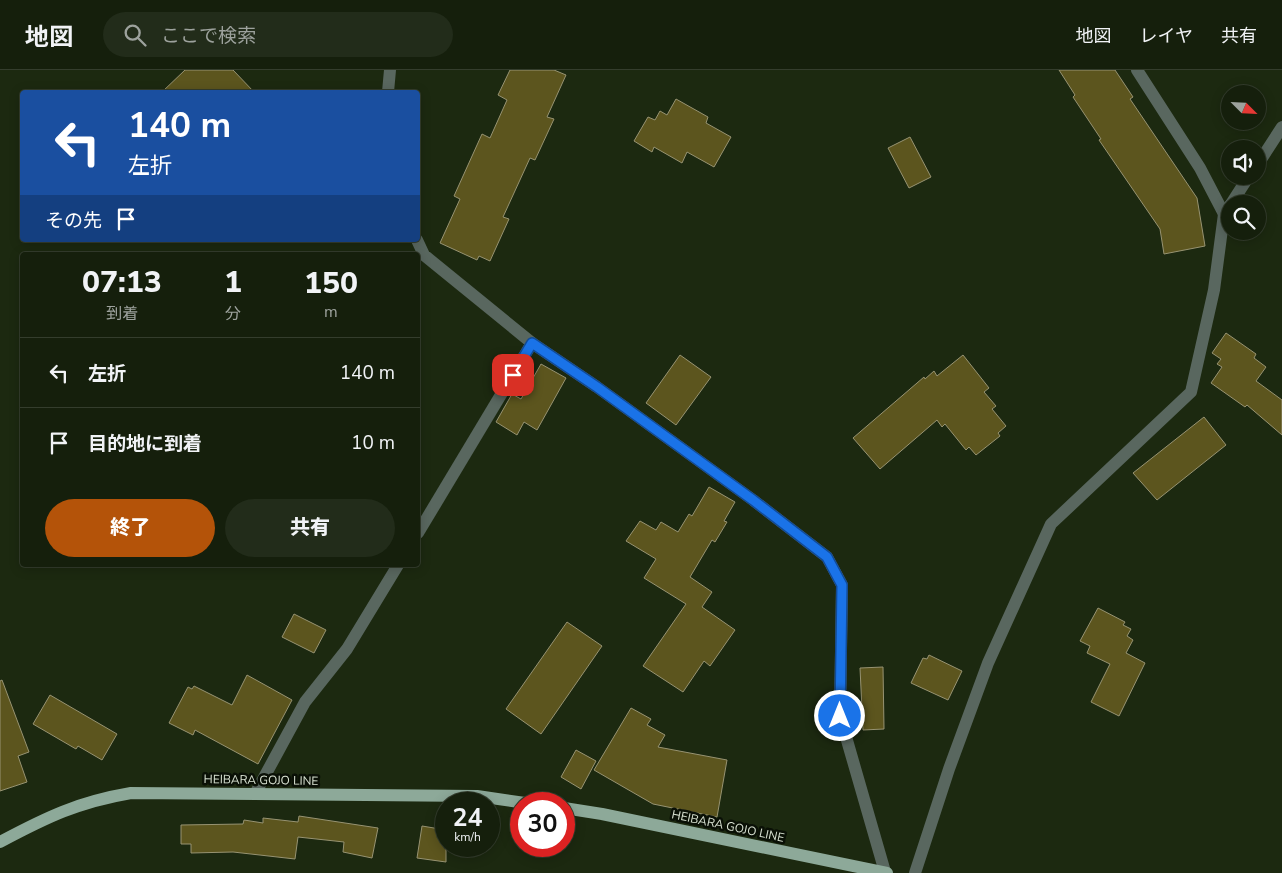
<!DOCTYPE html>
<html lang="ja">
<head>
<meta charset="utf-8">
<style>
  body { margin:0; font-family:"Nunito Sans","Noto Sans JP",sans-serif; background:#222c1a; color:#f1f3f6; height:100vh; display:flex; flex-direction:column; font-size:19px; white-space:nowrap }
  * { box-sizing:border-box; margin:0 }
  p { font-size:16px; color:#9da29d }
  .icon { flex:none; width:28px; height:28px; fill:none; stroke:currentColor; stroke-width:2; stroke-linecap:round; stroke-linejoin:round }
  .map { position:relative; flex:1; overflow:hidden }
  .sheet { position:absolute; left:20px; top:182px; width:400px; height:315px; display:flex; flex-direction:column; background:#151f0c; border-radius:5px; box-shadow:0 2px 12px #0003,0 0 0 1px #343d2d }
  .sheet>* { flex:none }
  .top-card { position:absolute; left:20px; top:20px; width:400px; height:152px; border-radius:5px; box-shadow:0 2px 12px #0003,0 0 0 1px #343d2d; background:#1a4fa0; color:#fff; overflow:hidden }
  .needle { width:32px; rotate:114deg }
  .buttons { position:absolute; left:1221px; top:15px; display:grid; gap:10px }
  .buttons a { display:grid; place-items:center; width:45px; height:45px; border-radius:50%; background:#151f0c; box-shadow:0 2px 12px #0003,0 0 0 1px #343d2d; font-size:25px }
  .speed { position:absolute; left:435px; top:722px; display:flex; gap:10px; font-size:25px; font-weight:700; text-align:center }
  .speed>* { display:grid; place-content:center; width:65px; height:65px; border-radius:50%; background:#151f0c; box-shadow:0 2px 12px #0003,0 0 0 1px #343d2d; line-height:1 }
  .speed small { font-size:12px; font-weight:400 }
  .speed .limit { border:8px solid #d22; background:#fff; color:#111 }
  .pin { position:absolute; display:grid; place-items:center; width:42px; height:42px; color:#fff; margin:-21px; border-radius:10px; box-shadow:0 2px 8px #0006 }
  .me { position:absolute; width:55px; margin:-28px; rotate:0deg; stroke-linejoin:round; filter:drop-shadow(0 0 4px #0008) }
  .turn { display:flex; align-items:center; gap:18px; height:105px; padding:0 25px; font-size:22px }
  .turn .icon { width:65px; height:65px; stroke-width:2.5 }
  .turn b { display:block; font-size:35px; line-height:42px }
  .then { display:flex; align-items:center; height:48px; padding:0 25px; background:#0003; gap:10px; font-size:19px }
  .eta { display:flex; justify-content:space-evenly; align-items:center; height:85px; text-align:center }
  .eta b { font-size:30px; font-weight:800; line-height:35px }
  .button { display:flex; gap:10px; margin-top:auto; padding:10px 25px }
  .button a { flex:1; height:58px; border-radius:30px; background:#b45309; color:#fff; font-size:20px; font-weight:800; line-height:58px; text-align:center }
  .button a+a { background:#222c1a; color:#f1f3f6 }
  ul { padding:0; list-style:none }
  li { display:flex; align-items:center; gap:15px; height:70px; padding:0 25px; border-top:1px solid #343d2d }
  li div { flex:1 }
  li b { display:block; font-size:19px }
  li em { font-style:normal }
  header { display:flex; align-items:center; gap:30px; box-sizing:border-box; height:70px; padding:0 25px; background:#151f0c; border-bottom:1px solid #343d2d }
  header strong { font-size:24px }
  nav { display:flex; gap:28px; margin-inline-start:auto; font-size:18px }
  .search { width:350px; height:45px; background:#222c1a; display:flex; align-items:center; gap:12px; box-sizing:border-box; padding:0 18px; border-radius:28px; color:#9da29d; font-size:19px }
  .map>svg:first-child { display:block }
  .building { fill:#5c551e; stroke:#979372 }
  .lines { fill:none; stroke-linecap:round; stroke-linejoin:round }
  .minor { stroke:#59675f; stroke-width:12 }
  .major { stroke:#8da999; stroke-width:12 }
  .route-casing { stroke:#114b97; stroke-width:12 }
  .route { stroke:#1a73e8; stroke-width:9 }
  .labels { text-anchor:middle; stroke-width:5; stroke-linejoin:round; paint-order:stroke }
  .street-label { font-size:12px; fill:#d9e2d2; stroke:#0a1006 }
</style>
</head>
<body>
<header>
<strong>地図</strong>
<div class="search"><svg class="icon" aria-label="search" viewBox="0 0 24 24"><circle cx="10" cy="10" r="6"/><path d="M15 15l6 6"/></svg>ここで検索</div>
<nav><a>地図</a><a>レイヤ</a><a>共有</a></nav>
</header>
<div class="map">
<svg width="1282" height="803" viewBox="0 0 1282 803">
  <rect width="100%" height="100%" fill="#1c2910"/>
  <!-- building -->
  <g class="building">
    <path d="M185 0H233L254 22H162Z"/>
    <path d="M510 0H554L566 5 547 47 554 49 535 90 530 88 503 147 509 149 490 191 479 186 477 190 440 173 460 129 454 126 482 64 490 68 507 30 498 25Z"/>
    <path d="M1059 0H1115L1133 27 1130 29 1197 128 1205 176 1164 184 1160 159 1099 70 1101 69 1073 27 1075 25Z"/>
    <path d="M676 29 708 47 706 53 731 67 714 97 687 82 682 93 654 77 652 82 634 71 648 47 655 50 660 41 667 45Z"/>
    <path d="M910 67 931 107 909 118 888 78Z"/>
    <path d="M1226 263 1256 284 1254 288 1266 297 1256 311 1282 330V365L1247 335 1245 337 1211 313 1222 297 1217 294 1221 289 1212 283Z"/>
    <path d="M680 285 711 307 676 355 646 333Z"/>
    <path d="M963 285 989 318 984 322 996 336 992 339 1006 356 998 363 1000 366 976 385 969 377 966 380 945 354 942 357 937 350 880 399 853 368 924 307 925 309 934 301 937 306Z"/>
    <path d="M541 294 566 308 537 360 524 352 517 365 496 352 512 324 521 329Z"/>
    <path d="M1204 347 1226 375 1157 430 1133 403Z"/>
    <path d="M709 417 735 432 724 451 727 452 715 472 712 470 690 507 712 522 702 537 735 560 710 596 704 591 683 622 643 596 686 534 644 508 656 489 626 471 640 451 656 460 661 452 678 462 689 444 692 446Z"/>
    <path d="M1098 538 1125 552 1123 555 1131 559 1127 566 1133 570 1126 583 1145 593 1119 646 1091 632 1110 594 1087 583 1090 576 1080 571Z"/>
    <path d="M294 544 326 560 314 583 282 567Z"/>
    <path d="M567 552 602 576 541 664 506 639Z"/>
    <path d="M929 585 962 601 948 630 911 613 923 588 927 589Z"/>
    <path d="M883 597 884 659 863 660 860 598Z"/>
    <path d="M247 605 292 630 258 694 195 660 193 665 169 653 188 617 192 619 194 616 232 635Z"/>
    <path d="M2 610 29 682 18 686 27 712 0 721V611Z"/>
    <path d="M50 625 117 664 102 690 78 676 76 679 33 654Z"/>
    <path d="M631 638 651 649 647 655 665 665 658 677 727 690 717 747 653 734 594 700Z"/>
    <path d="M576 680 596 691 581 719 561 707Z"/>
    <path d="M299 746 378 758 372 788 343 782 344 772 298 767 295 789 233 782 191 783V774H181V755L243 754 244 750 263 753V748L298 752Z"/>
    <path d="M422 756 446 760V792L417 788Z"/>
  </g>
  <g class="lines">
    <!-- minor -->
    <g class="minor">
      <path d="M1137 0 1200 98 1224 144"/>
      <path d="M388 22 390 0"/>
      <path d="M1258 94 1282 57"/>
      <path d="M1231 134 1249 106"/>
      <path d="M417 170 424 185 532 273 597 317 753 430 827 487 842 515 840 646 885 802"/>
      <path d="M418 463 532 273"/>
      <path d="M255 724 305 632 347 579 398 495"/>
      <path d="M915 803 949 699 988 593 1051 454 1191 322 1214 220 1224 144 1230 135"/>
    </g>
    <!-- major -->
    <g class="major">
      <path d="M564 738 602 744 887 803"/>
      <path d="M0 772C47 747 78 732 131 723L477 726 532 734"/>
    </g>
  </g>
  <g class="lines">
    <defs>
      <path id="route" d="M513 305 532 273 597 317 753 430 827 487 842 515 840 646"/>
    </defs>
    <!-- route casing -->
    <use href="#route" class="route-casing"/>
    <!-- route -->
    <use href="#route" class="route"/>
  </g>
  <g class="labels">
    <!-- street labels -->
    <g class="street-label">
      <text transform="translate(261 710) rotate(1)" y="4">HEIBARA GOJO LINE</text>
      <text transform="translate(728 756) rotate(12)" y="4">HEIBARA GOJO LINE</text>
    </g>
  </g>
</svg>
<div class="buttons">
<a><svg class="needle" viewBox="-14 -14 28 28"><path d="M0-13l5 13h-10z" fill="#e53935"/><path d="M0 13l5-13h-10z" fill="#9da29d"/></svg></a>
<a><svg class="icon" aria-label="sound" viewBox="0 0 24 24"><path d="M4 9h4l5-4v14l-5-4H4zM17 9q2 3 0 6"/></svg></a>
<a><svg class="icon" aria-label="search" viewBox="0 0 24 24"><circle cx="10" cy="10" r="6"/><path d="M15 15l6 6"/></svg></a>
</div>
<div class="speed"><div>24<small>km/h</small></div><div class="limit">30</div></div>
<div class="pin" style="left:513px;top:305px;background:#d93025"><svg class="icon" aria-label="arrive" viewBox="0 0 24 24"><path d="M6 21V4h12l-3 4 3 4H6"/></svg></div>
<svg class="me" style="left:840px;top:646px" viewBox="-20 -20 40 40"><circle r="17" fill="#1a73e8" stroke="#fff" stroke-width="3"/><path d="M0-11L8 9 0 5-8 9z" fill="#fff"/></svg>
<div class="top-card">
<div class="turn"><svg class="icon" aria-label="left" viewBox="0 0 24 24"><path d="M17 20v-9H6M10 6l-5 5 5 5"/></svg><div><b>140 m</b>左折</div></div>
<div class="then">その先<svg class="icon" aria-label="arrive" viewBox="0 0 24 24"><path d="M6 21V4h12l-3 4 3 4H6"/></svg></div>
</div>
<section class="sheet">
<div class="eta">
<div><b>07:13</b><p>到着</p></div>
<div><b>1</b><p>分</p></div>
<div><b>150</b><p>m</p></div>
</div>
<ul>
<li><svg class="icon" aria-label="left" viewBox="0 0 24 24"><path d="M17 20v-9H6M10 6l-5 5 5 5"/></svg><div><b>左折</b></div><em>140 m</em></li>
<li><svg class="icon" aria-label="arrive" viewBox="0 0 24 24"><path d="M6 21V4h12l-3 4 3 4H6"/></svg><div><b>目的地に到着</b></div><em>10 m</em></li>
</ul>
<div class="button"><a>終了</a><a>共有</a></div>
</section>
</div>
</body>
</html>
